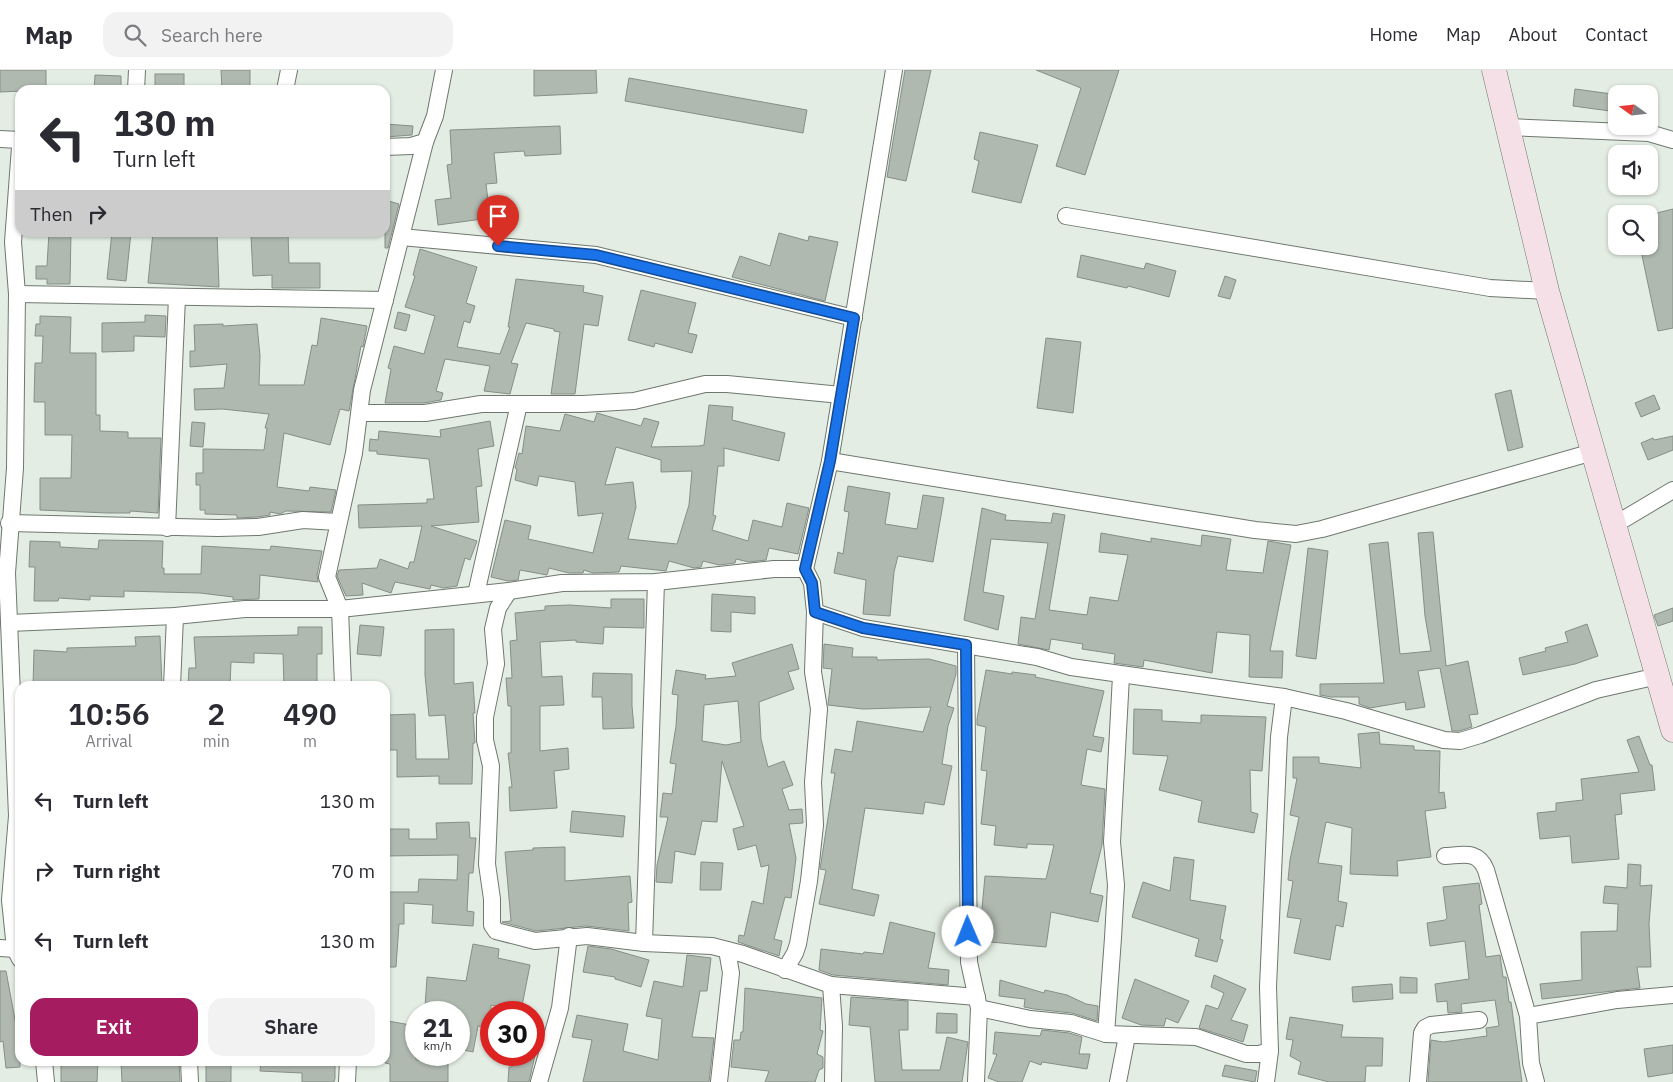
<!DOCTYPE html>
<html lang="en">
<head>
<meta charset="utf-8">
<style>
  body { margin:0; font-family:"IBM Plex Sans",sans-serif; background:#f2f2f3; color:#2b2b33; height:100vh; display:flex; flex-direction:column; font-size:19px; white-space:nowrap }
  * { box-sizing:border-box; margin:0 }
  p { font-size:16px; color:#7c7c81 }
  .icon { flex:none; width:28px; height:28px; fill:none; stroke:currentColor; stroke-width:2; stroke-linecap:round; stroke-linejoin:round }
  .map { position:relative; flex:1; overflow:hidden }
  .details { position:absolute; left:15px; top:611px; width:375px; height:385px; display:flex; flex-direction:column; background:#fff; border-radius:15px; box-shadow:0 1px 4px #0004 }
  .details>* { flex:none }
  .hud { position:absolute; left:15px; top:15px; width:375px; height:152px; border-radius:15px; box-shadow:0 1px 4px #0004; background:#fff; color:#2b2b33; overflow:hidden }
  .needle { width:32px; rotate:285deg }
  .fabs { position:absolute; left:1608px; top:15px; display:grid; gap:10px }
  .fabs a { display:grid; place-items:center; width:50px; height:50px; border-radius:10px; background:#fff; box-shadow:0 1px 4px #0004; font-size:25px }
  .speed { position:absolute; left:405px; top:931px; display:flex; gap:10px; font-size:25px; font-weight:700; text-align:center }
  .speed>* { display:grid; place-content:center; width:65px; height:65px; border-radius:50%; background:#fff; box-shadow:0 1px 4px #0004; line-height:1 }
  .speed small { font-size:12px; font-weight:400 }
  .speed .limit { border:8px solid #d22; background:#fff; color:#111 }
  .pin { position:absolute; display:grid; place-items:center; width:42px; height:42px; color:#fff; margin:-51px -21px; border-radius:50% 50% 50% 0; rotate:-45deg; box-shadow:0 0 5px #0007 }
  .pin .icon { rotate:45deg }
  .me { position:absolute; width:55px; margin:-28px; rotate:359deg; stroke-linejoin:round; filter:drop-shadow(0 0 4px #0008) }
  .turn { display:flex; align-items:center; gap:18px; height:105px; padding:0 15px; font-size:22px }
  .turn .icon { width:65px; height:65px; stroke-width:2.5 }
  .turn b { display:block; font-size:35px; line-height:42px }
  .then { display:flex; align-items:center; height:48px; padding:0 15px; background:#0003; gap:10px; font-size:19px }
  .eta { display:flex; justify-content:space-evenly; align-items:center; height:85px; text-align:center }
  .eta b { font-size:30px; font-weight:600; line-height:35px }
  .button { display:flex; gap:10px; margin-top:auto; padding:10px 15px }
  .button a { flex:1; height:58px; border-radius:15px; background:#a61c61; color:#fff; font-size:20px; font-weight:600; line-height:58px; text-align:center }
  .button a+a { background:#f2f2f3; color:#2b2b33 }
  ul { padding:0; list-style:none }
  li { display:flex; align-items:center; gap:15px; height:70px; padding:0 15px }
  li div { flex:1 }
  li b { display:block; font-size:19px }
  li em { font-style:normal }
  header { display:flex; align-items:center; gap:30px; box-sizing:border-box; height:70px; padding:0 25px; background:#fff; border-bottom:1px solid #e1e1e2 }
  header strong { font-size:24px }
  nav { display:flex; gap:28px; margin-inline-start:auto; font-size:18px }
  .search { width:350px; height:45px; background:#f2f2f3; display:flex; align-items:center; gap:12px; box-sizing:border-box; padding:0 18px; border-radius:15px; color:#7c7c81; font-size:19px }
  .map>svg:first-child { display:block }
  .building { fill:#afb9b0; stroke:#868f87; fill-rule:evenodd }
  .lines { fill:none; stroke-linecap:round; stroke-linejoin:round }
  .street-casing { stroke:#6f786f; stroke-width:18 }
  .secondary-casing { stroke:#6f786f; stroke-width:25 }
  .street { stroke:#fff; stroke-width:16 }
  .secondary { stroke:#f5e0e8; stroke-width:24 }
  .route-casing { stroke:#114b97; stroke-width:12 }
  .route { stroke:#1a73e8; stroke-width:9 }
</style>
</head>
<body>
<header>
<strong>Map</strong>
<div class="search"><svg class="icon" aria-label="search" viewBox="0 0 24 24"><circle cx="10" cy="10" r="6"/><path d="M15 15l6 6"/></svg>Search here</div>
<nav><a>Home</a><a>Map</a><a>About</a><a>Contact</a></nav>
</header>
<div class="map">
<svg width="1673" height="1012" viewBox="0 0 1673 1012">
  <rect width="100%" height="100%" fill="#e3ede3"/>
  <!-- building -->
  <g class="building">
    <path d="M0 0H46V20L0 22Z"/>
    <path d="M221 0H250V20H222Z"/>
    <path d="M534 0H596L597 23 534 26Z"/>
    <path d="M905 0H931L906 111 887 107Z"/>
    <path d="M1036 0H1119L1085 105 1056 96 1081 18Z"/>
    <rect x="155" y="4" width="29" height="16"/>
    <path d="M95 5 121 6V20H94Z"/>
    <path d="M629 8 807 40 803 63 625 31Z"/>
    <path d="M1575 19 1612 24 1610 41 1573 36Z"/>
    <path d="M385 54 413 56 412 65 385 67Z"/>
    <path d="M560 56 561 84 525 86 524 81 494 83 497 113 486 114 490 148 438 155 435 130 451 128 447 95 452 94 450 60Z"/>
    <path d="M980 62 1038 75 1021 133 972 122 979 91 974 89Z"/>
    <path d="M385 130 399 134 388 178H385Z"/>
    <path d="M1673 139V258L1658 261 1640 176H1649V145Z"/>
    <path d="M49 162H71L70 214H47V209H36V196H47Z"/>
    <path d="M112 162H131L126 211 107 209Z"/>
    <path d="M153 162H217L219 217 148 213Z"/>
    <path d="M273 163H288L289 193H320V218H272V205L253 206 251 166 273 165Z"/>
    <path d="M779 163 808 171 809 166 838 172 825 231 732 207 740 186 770 196Z"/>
    <path d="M420 179 477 197 466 233 475 236 470 253 464 251 457 277 500 284 510 257H508L516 209 584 216 583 222 603 226 598 256 584 254 575 324H551L560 262 554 261V259L526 253 511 293 518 294 510 324 484 321 490 296 445 289 436 321 443 323 441 330 424 333H385L391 299 388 298 394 276 424 284 435 246 405 237 415 206 413 205Z"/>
    <path d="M1081 185 1144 199 1146 193 1176 201 1169 227 1128 216 1127 218 1077 207Z"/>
    <path d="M1225 206 1236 210 1230 229 1218 226Z"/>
    <path d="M641 220 696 233 688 263 697 265 692 283 655 273 654 277 628 270Z"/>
    <path d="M398 242 410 245 406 261 394 258Z"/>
    <path d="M145 245 166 246 165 267 134 266V281L102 282V253L145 252Z"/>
    <path d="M40 246 71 247 70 283H96V345H100V361L128 362V368H161L158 443 130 441V443H107L40 440V408H71L72 365H45V332H34L35 293H42L43 266H35L36 254H40Z"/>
    <path d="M321 248 367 256 363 277 361 276 349 341 340 339 330 375 284 363 277 417 309 421 310 417 336 420 331 442 286 441 280 444 270 442V445L257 447 237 448V445L205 444V440H200V415H196V403H203V379L264 380 267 358H265L269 344 222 339 195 340 194 319 224 318 227 294 190 297V281H195L194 255 223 254V256L257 254 260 286 259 315H304L312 275 317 276Z"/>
    <path d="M1046 268 1081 272 1073 343 1037 338Z"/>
    <path d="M1511 320 1523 377 1508 381 1495 324Z"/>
    <path d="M1654 325 1660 339 1641 347 1635 333Z"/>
    <path d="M709 335 733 337 732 350 785 363 779 391 724 378V396H718L713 445 716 446 712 460 748 471 753 450 782 457 787 433 809 438 798 484 769 478 766 490 749 492 736 489 735 493 719 495 703 491 701 497 694 498 669 491 666 501 621 496 619 502 593 503 584 500 583 503H569L549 498 547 505 520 500 518 510 508 511 491 507 505 450 531 456 528 469 593 483 603 443 578 446 575 412 539 406 537 416 515 410 517 399 515 398 519 383 522 384 526 356 560 361 565 344 594 352 597 343 641 356 644 348 659 352 651 377 699 376 704 375ZM616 377 661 390V402L692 401 689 435 677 474 628 469 636 437 633 412 605 415Z"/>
    <path d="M490 351 494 376 478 379 482 416 476 417 479 452 431 456 477 471 470 490 465 488 457 516 444 518 431 515 430 519 395 512 391 523 362 513 363 525 346 526 337 506 339 500 377 498 380 489 408 499 410 492H414L422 456 359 458 358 435 427 433V429H434L429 389 377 384V381H369L370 369 378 370 379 361 441 367 440 360Z"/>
    <path d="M192 352 205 353 203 377 190 376Z"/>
    <path d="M1673 366V380L1648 390 1641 373 1653 368 1654 370Z"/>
    <path d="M848 416 890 423 885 454 917 459 923 425 944 428 933 492 898 486 894 502 890 546 863 544 866 510 834 503 838 482 843 484 849 442 844 441Z"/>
    <path d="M982 438 1006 445 1005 450 1051 453 1053 443 1065 445 1049 540 1087 545 1090 527 1118 531 1128 485 1099 482 1101 463 1151 472V468L1201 476 1202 465 1231 469 1226 500 1263 503 1268 471 1291 475 1270 581H1283L1282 608 1249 607 1250 565 1217 562 1212 603 1144 590 1143 597 1114 593 1115 584 1082 579 1083 574 1051 569 1049 580 1018 574 1021 547 1035 549 1048 473 991 469 983 522 1004 526 998 560 964 550Z"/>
    <path d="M1433 462 1446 596 1468 591 1478 644 1469 645 1472 657 1459 661H1452L1440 598 1418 601 1425 637 1406 640 1405 632 1370 638 1359 634V627H1331L1320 625V614L1384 613 1369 474 1388 472 1400 584 1431 581 1425 546 1418 463Z"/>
    <path d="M99 470 163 471 162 498H164V504H201L202 476 270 480 271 476 322 481 317 505 318 512 260 505 259 529 233 530V527L200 523 124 521V527L90 526V530L59 528 58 531H34L35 497H29L30 471 60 472V477L98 479Z"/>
    <path d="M1308 478 1328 481 1316 589 1296 586Z"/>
    <path d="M712 524 755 527V544L731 542V562L711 561Z"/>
    <path d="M611 529H644V558L604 557 603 574 576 572V570L540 572 542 607 562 606 564 635 540 636V681L568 678 569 699 554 701 557 738 510 741 509 717H512L508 683H511V636H508L506 608H512L510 571 517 570 515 543 545 540V536L570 535 611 538Z"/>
    <path d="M1673 538V551L1658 556 1654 545Z"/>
    <path d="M1587 554 1598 586 1575 594 1523 605 1519 588 1546 581 1545 578 1568 572 1565 562Z"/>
    <path d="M360 555 384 557 381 586 357 584Z"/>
    <path d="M298 557H322V584H317V616H284L283 584 254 583V593L231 592 230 616H188L189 598H196L194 567 298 565Z"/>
    <path d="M454 559V614L473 612 475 643H473L475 673H473L472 714H439V706L397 707V680H388V645L415 644 416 689H449L445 645 429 646 425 605V560Z"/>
    <path d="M160 566 162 616H33L34 580 67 582V578L136 576 135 567Z"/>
    <path d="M792 574 799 599 788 602 794 619 759 632 761 669 768 697 784 691 793 715 782 719 789 740 802 739 803 753 789 754 796 788 791 828 785 827 774 869 782 871 779 886 738 872 739 865 744 866 752 831 763 834 769 795 761 797 756 775 738 780 733 759 744 756 722 691 717 752 702 751 695 785 675 781 672 813 656 812 657 795 668 747H660L663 723 672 724 676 694 670 693 676 656 678 625 672 624 676 600 706 605 705 609 736 606 732 593ZM738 631 741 672 726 675 702 671 704 635Z"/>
    <path d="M824 574 853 578 852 587H877V590L929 589 956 596V604L947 636 954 638 948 656 942 694 952 696 944 735 925 732 923 744 865 738 852 819 879 825 874 846 819 834 826 800 820 799 835 703H831L835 679 852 682 857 651 923 662 931 637 863 639 828 635 832 599 823 598Z"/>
    <path d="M986 600 1012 604V602L1036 605 1035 607 1104 621 1093 666 1104 668 1101 682 1087 679 1081 715 1105 719 1102 775 1090 823 1103 826 1098 852 1051 842 1046 877 979 871 985 806 1046 809 1054 775 1027 774V778L994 775 996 756 981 754 987 701 981 700 986 657 977 655V649Z"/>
    <path d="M593 603 632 604V636L634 658 603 659 602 627H592Z"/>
    <path d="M1134 639 1162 640V651L1201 653V645L1266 647 1262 701 1250 700 1251 742 1258 744 1254 763 1198 752 1202 731 1159 720 1168 686 1133 684Z"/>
    <path d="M1379 662 1380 674 1414 676V680L1440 681 1439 723 1444 722 1446 738 1425 741 1431 787 1397 791 1398 806 1350 804 1352 758 1326 752 1318 793 1342 796 1338 831 1347 833 1343 857 1336 855 1330 890 1294 883 1301 849 1287 847 1293 811 1288 810 1290 790 1299 747 1290 745 1297 708H1293V687H1319V693L1361 698 1358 664Z"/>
    <path d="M1639 666 1650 695H1652L1655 720 1620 724 1622 744 1615 745 1619 789 1572 793 1570 766 1540 769 1537 743 1556 741V733L1583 730 1581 709 1639 702 1627 670Z"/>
    <path d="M572 741 625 746 623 767 570 762Z"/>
    <path d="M469 752 470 768H476L473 803H469L467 841 474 842 473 856 432 853 433 835 404 833V854H399L396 897H385V822H418L419 809 457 810 458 785 385 786V759H409V769H437L436 753Z"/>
    <path d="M565 777V811L630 806 632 832 628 833 629 861 586 856 536 861 502 852 511 851 505 782 533 780V778Z"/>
    <path d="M1174 787 1194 790 1190 830 1226 836 1220 869 1223 870 1217 892 1195 886 1199 869 1132 847 1143 812 1170 821Z"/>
    <path d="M701 792 723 793 721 820H700Z"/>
    <path d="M1628 794 1641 795 1640 816 1652 815 1649 854 1651 897H1637L1640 918 1542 929 1540 914 1582 910 1581 862 1617 861 1618 834 1603 833 1605 816 1627 818Z"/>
    <path d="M1479 813 1482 834 1479 835 1486 887 1500 885 1503 907H1506L1509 932H1511L1522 1012H1428L1431 970 1443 972 1487 966 1486 958 1499 956 1495 930 1461 934 1462 942 1448 943 1447 931 1437 932 1435 914 1469 909 1465 871 1430 876 1427 853 1445 850 1447 848 1443 817Z"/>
    <path d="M890 852 935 863 928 898 949 900 948 915 833 905 819 900 821 879 863 884 864 882 883 884Z"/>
    <path d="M473 874 499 879 498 888 530 895 521 941 491 935V958L478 956 473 982 459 979V940L425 937 427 907 466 911Z"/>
    <path d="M588 876 611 879 649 890 641 917 615 909V907L583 902Z"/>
    <path d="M687 885 711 888 707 921H700L692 967 714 968 709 1012H583L592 970 572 967 577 945 628 954 623 981 658 990 662 949 646 946 654 911 683 917Z"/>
    <path d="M0 901H6L16 955 20 954V997L6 998 3 971 0 972Z"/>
    <path d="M1214 905 1246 919 1231 950 1248 955 1243 972 1199 958 1206 935 1218 939 1224 923 1211 917Z"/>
    <path d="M1400 907 1417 908V923H1400Z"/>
    <path d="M1135 909 1189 931 1178 953 1166 948 1164 956 1141 955 1122 948Z"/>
    <path d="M1000 910 1044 923 1045 920 1067 925 1086 934 1098 936 1097 951 1072 943 1034 939 1024 937 1025 929 999 926Z"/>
    <path d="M1392 914 1393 929 1353 932 1352 917Z"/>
    <path d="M745 918 822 928 820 960 823 961 817 984 823 987V998L819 1000 815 1012H765L769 1001 731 997 734 970H740L741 962H743Z"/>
    <path d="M851 927 908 931V960H899L902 1000H940L947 967 968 972 962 1012H875L870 957 849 955Z"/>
    <path d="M937 943 957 944V963H936Z"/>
    <path d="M1290 947 1343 955 1341 967 1383 968 1382 996H1366L1365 1012H1329L1298 1004 1301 992 1290 986 1293 970 1286 969Z"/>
    <path d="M388 951 416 956V990L448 991V1012H390V994L385 993Z"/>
    <path d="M1042 960 1069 963 1082 967 1079 984H1090L1087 999 1042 992 1041 995 1030 991 1022 1012H999L988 1008 997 984H993L995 962 1040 966Z"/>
    <path d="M1673 975V1003L1648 1007 1644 979Z"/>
    <path d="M513 985H535L529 1012H508L509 997H512Z"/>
    <path d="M61 991H98L97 1012H61Z"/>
    <path d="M121 991H179L180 1012H122Z"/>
    <rect x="206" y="991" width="25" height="21"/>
    <path d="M261 991H335V1008L334 1012H302V1003L260 1001Z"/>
    <path d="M1225 995 1257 1001 1255 1012 1222 1006Z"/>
  </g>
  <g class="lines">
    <defs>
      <g id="street">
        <path d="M136 20 137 0"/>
        <path d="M285 20 289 0"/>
        <path d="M1507 57 1649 63 1673 70"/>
        <path d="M0 69 20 70"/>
        <path d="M20 77 13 172 17 224 15 398 7 503 17 746 10 830 15 879 20 889"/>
        <path d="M385 77 411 76 425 72"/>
        <path d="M1066 146 1490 218 1547 221"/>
        <path d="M401 167 596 185 854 248"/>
        <path d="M17 224 385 230"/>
        <path d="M360 343H425L481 334H583L634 331 705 314H727L841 325"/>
        <path d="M830 391 1255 460 1296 464 1322 459 1593 382"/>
        <path d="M9 453 218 458 258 457 303 450 338 452"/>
        <path d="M1614 455 1673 420"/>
        <path d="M167 458 177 227"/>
        <path d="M509 521 498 538 493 559 496 594 485 647V670L491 696 487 794 492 829V855L496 861 535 871 587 866 644 873 712 876 743 884 831 915 977 927"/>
        <path d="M476 524 519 334"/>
        <path d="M815 542 863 558 1037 587 1071 597 1284 627 1346 641 1444 670 1460 671 1480 665 1596 620 1658 606"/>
        <path d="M9 553 175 546 245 539H340L509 521 562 513 656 512 774 499H805"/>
        <path d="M966 575 969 892 979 938 976 1012"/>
        <path d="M172 616 175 546"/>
        <path d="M343 616 340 539 327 507 354 383 362 320 425 72 435 46 444 0"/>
        <path d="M1445 786C1464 785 1478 780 1486 800L1528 946 1531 993 1536 1012"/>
        <path d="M644 873 656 512"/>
        <path d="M0 878 15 879"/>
        <path d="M785 900 795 883 798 874 809 811 815 755 813 712 819 639 813 602 815 542 812 513 805 499 830 391 894 0"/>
        <path d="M831 915 834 956 833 1012"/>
        <path d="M979 938 1030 949 1071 953 1106 964 1196 967 1246 984H1259L1270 981"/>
        <path d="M1528 946 1617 930 1673 925"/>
        <path d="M1106 964 1113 868 1116 815 1112 772 1121 606"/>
        <path d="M44 991 46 1012"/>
        <path d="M189 991 190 1012"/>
        <path d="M347 1012 348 991"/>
        <path d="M539 1012 560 938 569 866"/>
        <path d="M719 1012 731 903 727 880"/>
        <path d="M1118 1012 1127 966"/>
        <path d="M1266 1012 1270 981 1268 917 1279 667 1284 627"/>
        <path d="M1418 1012 1422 963 1425 958 1431 955 1479 950"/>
      </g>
      <path id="secondary" d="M1494 0 1547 221 1673 660"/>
    </defs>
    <!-- street casing -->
    <use href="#street" class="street-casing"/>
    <!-- secondary casing -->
    <use href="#secondary" class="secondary-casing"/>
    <!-- street -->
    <use href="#street" class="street"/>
    <!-- secondary -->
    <use href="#secondary" class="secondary"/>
  </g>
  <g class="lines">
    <defs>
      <path id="route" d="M498 176 596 185 854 248 830 391 805 499 812 513 815 542 863 558 966 575 968 862"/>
    </defs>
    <!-- route casing -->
    <use href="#route" class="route-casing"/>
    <!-- route -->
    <use href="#route" class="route"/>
  </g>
</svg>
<div class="fabs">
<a><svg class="needle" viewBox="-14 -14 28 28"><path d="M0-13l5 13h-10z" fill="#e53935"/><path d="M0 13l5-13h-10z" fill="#7c7c81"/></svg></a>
<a><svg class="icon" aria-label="sound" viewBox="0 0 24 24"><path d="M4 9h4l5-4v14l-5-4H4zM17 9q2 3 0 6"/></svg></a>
<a><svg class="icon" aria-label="search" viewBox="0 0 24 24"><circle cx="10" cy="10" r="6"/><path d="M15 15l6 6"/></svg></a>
</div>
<div class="speed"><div>21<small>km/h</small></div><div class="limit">30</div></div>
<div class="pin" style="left:498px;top:176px;background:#d93025"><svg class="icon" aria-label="arrive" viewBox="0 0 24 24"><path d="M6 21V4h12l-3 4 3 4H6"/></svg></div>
<svg class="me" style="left:968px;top:862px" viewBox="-20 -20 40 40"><circle r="19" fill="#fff"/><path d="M0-13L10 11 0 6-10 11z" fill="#1a73e8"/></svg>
<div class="hud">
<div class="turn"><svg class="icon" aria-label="left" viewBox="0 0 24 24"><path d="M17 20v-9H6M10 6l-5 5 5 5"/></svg><div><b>130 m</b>Turn left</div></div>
<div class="then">Then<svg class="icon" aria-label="right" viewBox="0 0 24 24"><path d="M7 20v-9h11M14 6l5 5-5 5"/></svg></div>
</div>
<section class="details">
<div class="eta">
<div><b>10:56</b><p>Arrival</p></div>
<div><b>2</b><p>min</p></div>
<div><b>490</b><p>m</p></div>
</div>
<ul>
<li><svg class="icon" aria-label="left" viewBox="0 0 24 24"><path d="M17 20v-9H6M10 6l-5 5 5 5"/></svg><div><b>Turn left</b></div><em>130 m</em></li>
<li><svg class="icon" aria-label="right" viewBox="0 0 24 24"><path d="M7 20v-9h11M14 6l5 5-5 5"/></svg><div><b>Turn right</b></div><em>70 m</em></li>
<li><svg class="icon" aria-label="left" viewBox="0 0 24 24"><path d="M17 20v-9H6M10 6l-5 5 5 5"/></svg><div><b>Turn left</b></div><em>130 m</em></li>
</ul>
<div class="button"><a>Exit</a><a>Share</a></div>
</section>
</div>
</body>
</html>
